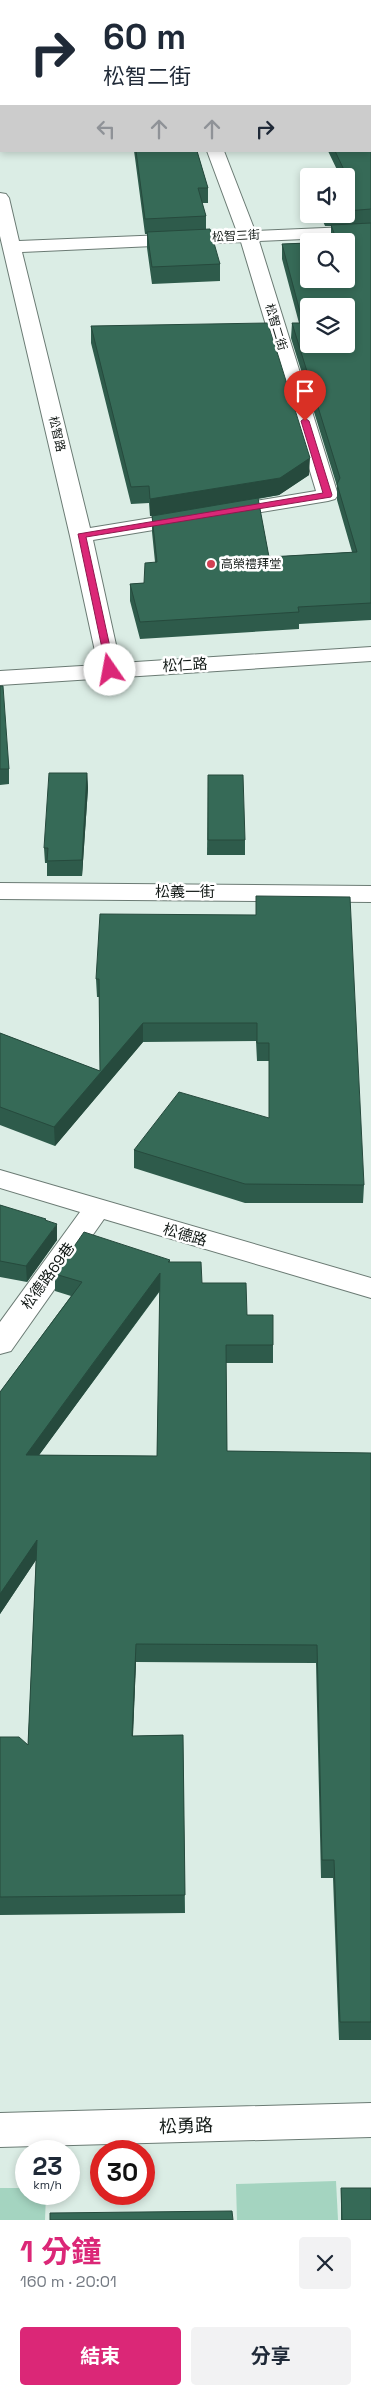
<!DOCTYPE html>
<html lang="zh-TW">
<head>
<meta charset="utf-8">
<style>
  body { margin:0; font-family:"Space Grotesk","Noto Sans TC",sans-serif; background:#f2f2f3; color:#1f2937; height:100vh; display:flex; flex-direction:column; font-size:19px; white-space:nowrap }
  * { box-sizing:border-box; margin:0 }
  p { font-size:16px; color:#747a83 }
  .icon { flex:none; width:28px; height:28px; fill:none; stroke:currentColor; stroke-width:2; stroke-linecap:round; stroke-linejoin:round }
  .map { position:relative; height:2220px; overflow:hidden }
  .sheet { display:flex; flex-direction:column; background:#fff; flex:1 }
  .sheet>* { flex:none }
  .top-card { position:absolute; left:0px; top:0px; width:371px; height:152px; box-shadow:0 2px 8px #0003; background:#fff; color:#1f2937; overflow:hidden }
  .tools { position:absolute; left:300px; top:168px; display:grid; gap:10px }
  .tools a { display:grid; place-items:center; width:55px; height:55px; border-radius:5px; background:#fff; box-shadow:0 2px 8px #0003; font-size:25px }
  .speed { position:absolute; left:15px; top:2140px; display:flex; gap:10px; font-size:25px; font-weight:700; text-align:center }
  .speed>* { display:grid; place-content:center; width:65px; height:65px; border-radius:50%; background:#fff; box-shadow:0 2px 8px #0003; line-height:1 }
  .speed small { font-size:12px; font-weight:400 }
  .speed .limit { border:8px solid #d22; background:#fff; color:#111 }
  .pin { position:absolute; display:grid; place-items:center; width:42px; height:42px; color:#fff; margin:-51px -21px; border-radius:50% 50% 50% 0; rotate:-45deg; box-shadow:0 0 5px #0007 }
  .pin .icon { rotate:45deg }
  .me { position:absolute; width:55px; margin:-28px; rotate:348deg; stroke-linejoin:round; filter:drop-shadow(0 0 4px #0008) }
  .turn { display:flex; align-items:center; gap:18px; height:105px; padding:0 20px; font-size:22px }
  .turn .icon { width:65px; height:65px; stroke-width:2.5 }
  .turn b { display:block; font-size:35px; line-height:42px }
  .lanes { display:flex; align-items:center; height:48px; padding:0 20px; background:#0003; justify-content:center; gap:25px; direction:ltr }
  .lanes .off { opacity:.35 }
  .round { display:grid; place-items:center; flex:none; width:52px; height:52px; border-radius:5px; background:#f2f2f3 }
  .overview { display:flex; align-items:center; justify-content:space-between; height:85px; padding:0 20px }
  h1 { font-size:30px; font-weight:700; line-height:38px; color:#db2777 }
  .primary-button { display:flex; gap:10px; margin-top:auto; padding:10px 20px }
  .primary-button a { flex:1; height:58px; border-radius:5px; background:#db2777; color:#fff; font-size:20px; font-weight:700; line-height:58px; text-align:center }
  .primary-button a+a { background:#f2f2f3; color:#1f2937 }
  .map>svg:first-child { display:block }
  .green { fill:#a4d4c0 }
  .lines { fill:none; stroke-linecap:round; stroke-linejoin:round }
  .minor-casing { stroke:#6b7b74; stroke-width:2 }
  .major-casing { stroke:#6b7b74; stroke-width:30 }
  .minor { fill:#fff; fill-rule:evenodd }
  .major { stroke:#fff; stroke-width:28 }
  .wall { fill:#2e5b4b; fill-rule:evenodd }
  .shaded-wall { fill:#264a3d }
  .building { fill:#366a57; stroke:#264a3d; fill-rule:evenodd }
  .route { fill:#db2777; stroke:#8e194d }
  .poi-dot { fill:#d24154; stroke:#fff; stroke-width:2 }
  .labels { text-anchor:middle; stroke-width:5; stroke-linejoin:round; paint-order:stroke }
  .far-street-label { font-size:12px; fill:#131a17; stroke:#fff }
  .far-poi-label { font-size:12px; fill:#131a17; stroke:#fff; text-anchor:start }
  .street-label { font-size:15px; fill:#131a17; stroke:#fff }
  .near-street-label { font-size:18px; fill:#131a17; stroke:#fff }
</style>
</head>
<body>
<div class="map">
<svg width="371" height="2220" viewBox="0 0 371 2220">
  <rect width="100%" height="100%" fill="#dbede5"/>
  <!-- green -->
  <g class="green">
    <path d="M336 2181 338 2220H237L236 2184Z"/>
    <path d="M0 2188H26V2194H46L45 2220H0Z"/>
  </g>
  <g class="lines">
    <defs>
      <g id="minor">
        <rect x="156" y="0" width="16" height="1"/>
        <rect x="370" y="18" width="1" height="10"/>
        <rect x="0" y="22" width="1" height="10"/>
        <rect x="0" y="129" width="1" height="10"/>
        <path d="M207 151H224L255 231 371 226V236L259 241 338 495 335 499 328 501 93 540 120 663 371 647V661L0 685V671L98 665 70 536 0 236V193L6 194 9 198 19 241 237 232ZM241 242 316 491 90 528 22 252Z"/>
        <path d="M0 883 371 886V902L0 899Z"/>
        <path d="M0 1170 371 1278V1298L104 1219 11 1351 0 1354V1322L80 1212 0 1188Z"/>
        <path d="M371 2103V2137L0 2147V2113Z"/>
      </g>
      <path id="major" d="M370 2 371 4"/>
    </defs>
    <!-- minor casing -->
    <use href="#minor" class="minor-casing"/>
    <!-- major casing -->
    <use href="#major" class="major-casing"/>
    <!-- minor -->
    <use href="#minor" class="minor"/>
    <!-- major -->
    <use href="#major" class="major"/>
  </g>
  <!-- wall -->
  <g class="wall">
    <path d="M370 31 371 33V620L299 624V629L140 639 130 601V584L144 583 155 562 152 532V516H150L149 503 131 504 91 343V326L309 475 279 495 258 499 269 557 352 552 337 500V486L291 338 292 323H299L282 259V244L346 241H331V226H325L320 214H346V191H347L346 190V176H340L328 151H370Z"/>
    <path d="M134 151H197L208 188V203H202L206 216V229L220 264V281L152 284 147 248V234H145L135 158Z"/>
    <path d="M0 686 9 769V784L0 785Z"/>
    <path d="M87 773 88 788 82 876H47V863H45L44 848Z"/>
    <path d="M208 775 245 840V855H207Z"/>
    <path d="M256 915 364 1185 363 1203H245L134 1168V1150L269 1118V1061H257L256 1041 143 1042 55 1146 0 1125V1033L100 1071 99 997H97L96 979Z"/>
    <path d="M0 1205 46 1221 57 1240 27 1282 0 1277Z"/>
    <path d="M170 1260V1262L247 1315 273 1345V1363H226L227 1451 371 1453V2040H339L333 1878H321L316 1663 136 1662 133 1736 183 1735 185 1913 0 1915V1737L28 1745 36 1560 0 1614V1392L71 1296 55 1291V1274ZM160 1291 157 1456 39 1455Z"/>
    <path d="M341 2188 371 2220H341Z"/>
  </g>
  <!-- shaded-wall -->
  <g class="shaded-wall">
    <path d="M310 458 309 475 279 495 150 516V499Z"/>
    <path d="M87 773 88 788 82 876V860Z"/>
    <path d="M143 1023V1042L55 1146 54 1127Z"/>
    <path d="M57 1224V1240L27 1282 26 1266Z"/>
    <path d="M160 1273V1290L26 1473V1455Z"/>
    <path d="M37 1540 38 1557 0 1614V1594Z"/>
    <path d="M136 1644V1662L132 1754V1736Z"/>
  </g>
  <!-- building -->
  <g class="building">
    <path d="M211 0H353L354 1H211Z"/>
    <path d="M370 43 371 45V209L346 211V191H354L335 151H370Z"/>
    <path d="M136 151H197L208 188H198L206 216 145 219Z"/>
    <path d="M371 223V603L298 607 299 612 140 622 130 584 144 583 145 563 157 562 152 516 258 498 269 557 357 552 337 484 340 478 292 323H303L282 244 309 243V279H346V241H337L331 225ZM309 306H346V344H309Z"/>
    <path d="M210 229 220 264 152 267 147 232Z"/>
    <path d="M268 323 310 458 280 478 150 499 149 486 131 487 91 326Z"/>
    <path d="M0 686H3L9 769H0Z"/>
    <path d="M49 773H87L82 860 47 861 48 848H44Z"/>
    <path d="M208 775H243L245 840H208Z"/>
    <path d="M256 896 350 897 364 1185 245 1184 134 1150 179 1092 269 1118V1043H257V1023H143L54 1127 0 1107V1033L100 1071 99 979H96L100 914 256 915Z"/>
    <path d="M0 1205 46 1219 45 1220 57 1224 26 1266 0 1261Z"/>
    <path d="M84 1232 170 1260 168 1262H201L202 1283H246L247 1315H273V1345H226L227 1451 371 1453V2022H340L334 1860H322L317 1645 136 1644 132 1736 183 1735 185 1895 0 1897V1737H19L28 1745 37 1540 0 1594V1392L82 1282 55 1274ZM160 1273 157 1456 26 1455 94 1362Z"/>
    <path d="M341 2188H371V2220H342Z"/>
    <path d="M232 2211 233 2220H50V2213Z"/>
  </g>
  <!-- route -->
  <path class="route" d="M305 418 309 421 332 495 331 497 86 537 115 670 107 672 78 534 323 493 301 421Z"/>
  <!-- markers -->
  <circle class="poi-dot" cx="211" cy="564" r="5"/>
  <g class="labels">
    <!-- far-street labels -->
    <g class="far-street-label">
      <text transform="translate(236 236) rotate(-3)" y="4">松智三街</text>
      <text transform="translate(276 327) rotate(73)" y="4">松智二街</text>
      <text transform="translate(57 434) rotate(77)" y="4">松智路</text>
    </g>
    <!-- far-poi labels -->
    <g class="far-poi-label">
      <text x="221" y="568">高榮禮拜堂</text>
    </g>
    <!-- street labels -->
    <g class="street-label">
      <text transform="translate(185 665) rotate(-3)" y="5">松仁路</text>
      <text x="185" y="897">松義一街</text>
      <text transform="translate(185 1235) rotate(16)" y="5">松德路</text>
      <text transform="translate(48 1276) rotate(-54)" y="5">松德路69巷</text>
    </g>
    <!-- near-street labels -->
    <g class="near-street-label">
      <text transform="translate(186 2126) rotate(-2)" y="6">松勇路</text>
    </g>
  </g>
</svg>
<div class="tools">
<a><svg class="icon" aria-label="sound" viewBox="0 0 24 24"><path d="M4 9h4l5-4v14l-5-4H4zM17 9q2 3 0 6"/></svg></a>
<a><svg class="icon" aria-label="search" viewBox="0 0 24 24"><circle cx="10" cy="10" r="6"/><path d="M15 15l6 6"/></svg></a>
<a><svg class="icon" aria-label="layers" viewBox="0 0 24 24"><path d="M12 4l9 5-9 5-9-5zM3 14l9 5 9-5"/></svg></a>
</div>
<div class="speed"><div>23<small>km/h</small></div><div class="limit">30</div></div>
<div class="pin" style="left:305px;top:421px;background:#d93025"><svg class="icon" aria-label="arrive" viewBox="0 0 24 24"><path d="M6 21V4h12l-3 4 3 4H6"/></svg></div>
<svg class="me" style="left:110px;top:670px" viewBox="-20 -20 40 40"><circle r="19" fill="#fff"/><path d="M0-13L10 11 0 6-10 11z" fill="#db2777"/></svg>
<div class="top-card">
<div class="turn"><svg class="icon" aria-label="right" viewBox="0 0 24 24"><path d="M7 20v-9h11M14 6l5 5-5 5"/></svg><div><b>60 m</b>松智二街</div></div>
<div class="lanes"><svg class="icon off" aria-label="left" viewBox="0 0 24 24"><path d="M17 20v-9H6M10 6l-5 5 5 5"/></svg><svg class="icon off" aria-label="ahead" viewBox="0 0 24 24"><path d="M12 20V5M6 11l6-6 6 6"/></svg><svg class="icon off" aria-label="ahead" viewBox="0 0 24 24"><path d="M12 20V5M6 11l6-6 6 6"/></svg><svg class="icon" aria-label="right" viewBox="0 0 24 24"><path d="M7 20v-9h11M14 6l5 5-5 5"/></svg></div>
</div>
</div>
<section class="sheet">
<div class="overview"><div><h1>1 分鐘</h1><p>160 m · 20:01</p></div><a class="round"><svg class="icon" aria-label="close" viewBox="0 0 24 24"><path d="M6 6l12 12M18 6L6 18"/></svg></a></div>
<div class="primary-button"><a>結束</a><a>分享</a></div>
</section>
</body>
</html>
